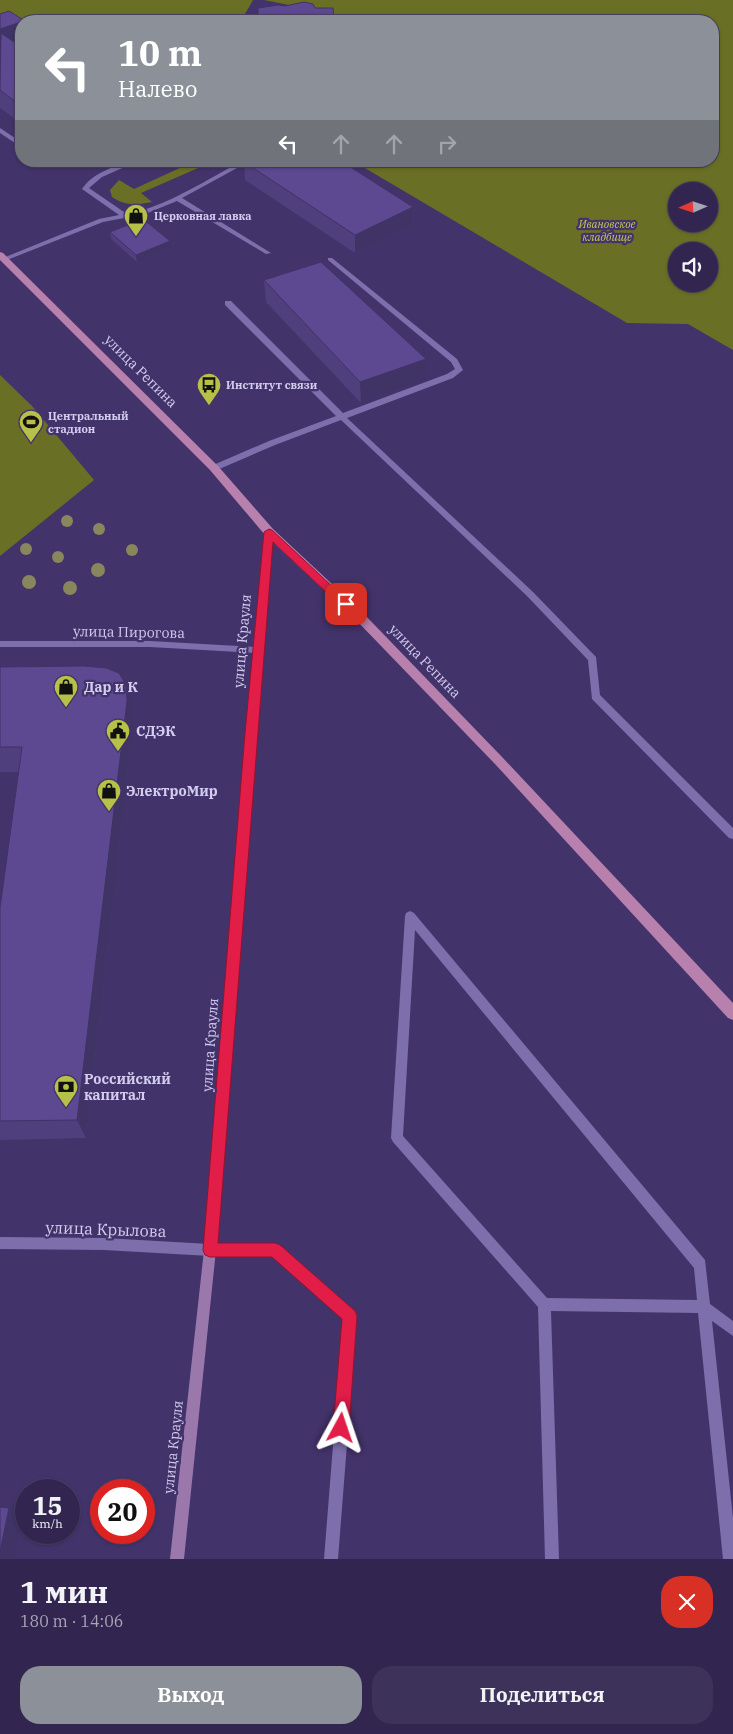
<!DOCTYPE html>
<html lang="ru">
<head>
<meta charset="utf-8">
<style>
  body { margin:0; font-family:"IBM Plex Serif",serif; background:#3d325a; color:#f1f3f6; height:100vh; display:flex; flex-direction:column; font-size:19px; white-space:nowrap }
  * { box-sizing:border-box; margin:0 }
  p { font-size:16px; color:#a8a5b7 }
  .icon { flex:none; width:28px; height:28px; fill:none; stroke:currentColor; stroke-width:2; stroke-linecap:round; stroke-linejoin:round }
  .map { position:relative; height:1559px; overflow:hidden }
  .panel { display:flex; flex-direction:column; background:#322650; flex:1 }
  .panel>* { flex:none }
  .hud { position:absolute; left:15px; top:15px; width:704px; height:152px; border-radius:20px; box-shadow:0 1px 4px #0004,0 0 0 1px #4d4367; background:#8c9099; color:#fff; overflow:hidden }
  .needle { width:32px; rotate:267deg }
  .buttons { position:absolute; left:668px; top:182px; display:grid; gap:10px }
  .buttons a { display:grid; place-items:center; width:50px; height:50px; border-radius:50%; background:#322650; box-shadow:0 1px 4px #0004,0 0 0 1px #4d4367; font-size:25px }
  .speed { position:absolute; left:15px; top:1479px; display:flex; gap:10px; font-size:25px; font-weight:700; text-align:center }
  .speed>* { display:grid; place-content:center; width:65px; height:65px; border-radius:50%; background:#322650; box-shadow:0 1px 4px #0004,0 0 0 1px #4d4367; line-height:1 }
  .speed small { font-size:12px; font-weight:400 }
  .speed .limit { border:8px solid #d22; background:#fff; color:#111 }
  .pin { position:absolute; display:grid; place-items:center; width:42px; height:42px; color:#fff; margin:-21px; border-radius:10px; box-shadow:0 2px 8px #0006 }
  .me { position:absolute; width:55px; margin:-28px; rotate:5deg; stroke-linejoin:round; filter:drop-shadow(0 0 4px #0008) }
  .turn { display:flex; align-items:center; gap:18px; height:105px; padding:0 20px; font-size:22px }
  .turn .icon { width:65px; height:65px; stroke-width:2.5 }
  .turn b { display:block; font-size:35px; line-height:42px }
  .lanes { display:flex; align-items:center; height:48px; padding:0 20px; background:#0003; justify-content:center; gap:25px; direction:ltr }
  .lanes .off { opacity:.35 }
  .round { display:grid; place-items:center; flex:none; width:52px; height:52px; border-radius:20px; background:#3d325a }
  .summary { display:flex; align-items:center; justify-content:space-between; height:85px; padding:0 20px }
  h1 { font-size:30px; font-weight:700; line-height:38px }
  .primary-button { display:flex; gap:10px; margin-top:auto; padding:10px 20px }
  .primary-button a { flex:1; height:58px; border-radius:20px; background:#8c9099; color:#fff; font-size:20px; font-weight:700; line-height:58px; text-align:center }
  .primary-button a+a { background:#3d325a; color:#f1f3f6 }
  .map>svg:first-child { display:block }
  .green { fill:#697025; fill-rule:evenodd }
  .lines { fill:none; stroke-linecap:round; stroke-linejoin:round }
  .lane { fill:#7d6fac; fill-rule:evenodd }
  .street { fill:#7d6fac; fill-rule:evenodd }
  .secondary { fill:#9a78ac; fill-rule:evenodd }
  .primary { fill:#b780ad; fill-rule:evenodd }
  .tree { fill:#87865c }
  .wall { fill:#4f3f7d }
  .shaded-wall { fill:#403366 }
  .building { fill:#5c4991; stroke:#403366 }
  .route { fill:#e11d48; stroke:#92132f }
  .labels { text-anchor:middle; stroke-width:4.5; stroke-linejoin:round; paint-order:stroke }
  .far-poi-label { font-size:11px; font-weight:bold; fill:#d3cdef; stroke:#43336b; text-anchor:start }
  .far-park-label { font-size:11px; font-style:italic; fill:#bfca50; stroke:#43336b }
  .street-label { font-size:14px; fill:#d3cdef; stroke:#43336b }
  .poi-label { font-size:14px; font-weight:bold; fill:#d3cdef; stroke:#43336b; text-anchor:start }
  .near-street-label { font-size:16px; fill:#d3cdef; stroke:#43336b }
</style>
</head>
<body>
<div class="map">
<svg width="733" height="1559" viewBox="0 0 733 1559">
  <rect width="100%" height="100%" fill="#43336b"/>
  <!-- green -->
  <g class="green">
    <path d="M0 0H253L241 21H21L0 24Z"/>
    <path d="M264 0H733V350L688 324 627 323 353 161H712V21H360L359 19ZM676 191H709V224H676ZM676 251H709V284H676Z"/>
    <path d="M195 161H214L141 193 152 202C138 205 124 206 112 197L110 190 119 180 134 189Z"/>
    <path d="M0 375 32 406 94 480 0 556Z"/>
  </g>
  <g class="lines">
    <!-- lane -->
    <g class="lane">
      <path d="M0 128 21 142V146L18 145 0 133Z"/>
      <path d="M129 161H138L102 177 89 188 124 212C149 217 217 174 242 161H250L182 198 271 253 266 254 177 201 145 214 103 222 7 260H3V258L99 219 119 215 82 189C93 173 111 168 129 161Z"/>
      <path d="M328 258H332L457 359 463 370 453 378 347 418 533 592 596 657 600 695 733 828V839L729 838 592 699 588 660 527 596 341 420 275 445 217 470H211V466L269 441 336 416 225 305V301H231L343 413 447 374 455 369 451 362 328 260Z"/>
      <path d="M410 911 414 913 705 1260 710 1304 733 1321V1336L712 1321 733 1518V1559H723L698 1313 551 1311 559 1559H545L538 1307 393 1142 391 1138 405 916 406 913ZM415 930 694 1268 697 1300 547 1298 403 1136Z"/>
      <path d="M210 1244H275L280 1245 355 1311 357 1316 338 1559H324L343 1319 273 1256H210L205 1255 204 1250 205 1245Z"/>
    </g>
    <!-- street -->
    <g class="street">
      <path d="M0 641H150L258 647 263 650 258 653 150 647H0Z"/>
      <path d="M0 1237 104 1238 210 1244 215 1245 216 1250 215 1255 210 1256 104 1250 0 1249Z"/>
    </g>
    <!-- secondary -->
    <path class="secondary" d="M269 529 273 532 216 1250 184 1559H170L204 1250 265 532Z"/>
    <!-- primary -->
    <path class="primary" d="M0 252 3 253 218 466 273 529 363 613 503 758 733 1003V1020L728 1018 495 764 355 619 265 535 210 470 0 260Z"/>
  </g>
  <!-- trees -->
  <g class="tree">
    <circle cx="67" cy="521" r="6"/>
    <circle cx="99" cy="529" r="6"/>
    <circle cx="26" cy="549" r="6"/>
    <circle cx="132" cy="550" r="6"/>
    <circle cx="58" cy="557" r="6"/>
    <circle cx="98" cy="570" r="7"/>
    <circle cx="29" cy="582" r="7"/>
    <circle cx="70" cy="588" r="7"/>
  </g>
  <!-- wall -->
  <g class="wall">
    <path d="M0 14 21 21V123L0 108Z"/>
    <path d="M244 162 413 207 412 225 355 253 245 180Z"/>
    <path d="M110 232 171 248 137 262 111 239Z"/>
    <path d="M264 280 425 380 361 403 266 302Z"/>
    <path d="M0 667 133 710V726L86 1138 0 1140V908L19 772H0Z"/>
  </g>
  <!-- shaded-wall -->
  <g class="shaded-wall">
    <path d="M21 22V47L0 55V29Z"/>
    <path d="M413 207 412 225 355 253V235Z"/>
    <path d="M170 241 171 248 137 262 136 255Z"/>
    <path d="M426 359 425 380 361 403 360 382Z"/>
    <path d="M126 685 133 710V726L86 1138 77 1120Z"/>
    <path d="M9 1508 23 1514 14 1559H0V1552Z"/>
  </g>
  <!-- building -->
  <g class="building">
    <path d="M304 2 313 4 315 8H333L334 21H258V8L278 5 285 6Z"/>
    <path d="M9 11 25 21H21V22L0 29V14Z"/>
    <path d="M1 33 14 42 21 40V106L0 90Z"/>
    <path d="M246 161H341L413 207 355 235 244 162Z"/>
    <path d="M143 219 170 241 136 255 110 232Z"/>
    <path d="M321 262 426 359 360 382 264 280Z"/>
    <path d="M84 666 106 668 119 673 126 685 127 701 77 1120 0 1121V908L22 747H0V667Z"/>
    <path d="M0 1507 9 1508 0 1552Z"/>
  </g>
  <!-- route -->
  <path class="route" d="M269 529 272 530 351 604 349 607H342L273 542 218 1243H275L280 1245 355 1311 357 1316 349 1428 347 1434 341 1436 336 1434 333 1428 342 1319 272 1257H210L205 1255 203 1250 245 733 264 532Z"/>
  <!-- icons -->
  <defs>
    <symbol id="shop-pin" viewBox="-11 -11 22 30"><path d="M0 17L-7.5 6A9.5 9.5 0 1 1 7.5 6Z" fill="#b7c148" stroke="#43336b"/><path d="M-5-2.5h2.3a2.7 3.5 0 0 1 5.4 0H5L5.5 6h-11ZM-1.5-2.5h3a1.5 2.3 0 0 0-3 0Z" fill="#111"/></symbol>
    <symbol id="bus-pin" viewBox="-11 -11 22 30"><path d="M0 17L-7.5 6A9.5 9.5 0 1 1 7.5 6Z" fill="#b7c148" stroke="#43336b"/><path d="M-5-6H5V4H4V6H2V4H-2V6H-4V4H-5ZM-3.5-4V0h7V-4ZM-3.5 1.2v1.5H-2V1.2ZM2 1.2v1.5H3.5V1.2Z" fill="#111"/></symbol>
    <symbol id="stadium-pin" viewBox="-11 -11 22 30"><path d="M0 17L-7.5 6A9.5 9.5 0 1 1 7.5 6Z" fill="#b7c148" stroke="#43336b"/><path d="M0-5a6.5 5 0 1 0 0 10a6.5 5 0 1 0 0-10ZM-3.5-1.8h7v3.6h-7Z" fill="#111"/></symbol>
    <symbol id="civic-pin" viewBox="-11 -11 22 30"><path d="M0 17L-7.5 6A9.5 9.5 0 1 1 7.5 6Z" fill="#b7c148" stroke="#43336b"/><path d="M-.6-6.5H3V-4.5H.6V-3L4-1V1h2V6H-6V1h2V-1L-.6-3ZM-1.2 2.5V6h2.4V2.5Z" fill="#111"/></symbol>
    <symbol id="bank-pin" viewBox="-11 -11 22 30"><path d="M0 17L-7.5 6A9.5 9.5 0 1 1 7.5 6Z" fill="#b7c148" stroke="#43336b"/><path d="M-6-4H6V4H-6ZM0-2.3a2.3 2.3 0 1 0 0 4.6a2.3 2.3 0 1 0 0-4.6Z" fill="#111"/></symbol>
  </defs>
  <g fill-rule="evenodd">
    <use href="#shop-pin" x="122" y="202" width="28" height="38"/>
    <use href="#bus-pin" x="195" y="371" width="28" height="38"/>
    <use href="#stadium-pin" x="17" y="408" width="28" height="38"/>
    <use href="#shop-pin" x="52" y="673" width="28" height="38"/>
    <use href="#civic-pin" x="104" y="717" width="28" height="38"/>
    <use href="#shop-pin" x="95" y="777" width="28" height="38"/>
    <use href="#bank-pin" x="52" y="1073" width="28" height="38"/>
  </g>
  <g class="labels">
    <!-- far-poi labels -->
    <g class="far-poi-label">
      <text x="154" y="220">Церковная лавка</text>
      <text x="226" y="389">Институт связи</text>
      <text x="48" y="420">Центральный<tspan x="48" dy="13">стадион</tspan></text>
    </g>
    <!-- far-park labels -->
    <g class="far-park-label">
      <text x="607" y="228">Ивановское<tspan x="607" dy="13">кладбище</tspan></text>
    </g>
    <!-- street labels -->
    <g class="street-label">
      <text transform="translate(141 371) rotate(45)" y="5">улица Репина</text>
      <text transform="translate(129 632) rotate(1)" y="5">улица Пирогова</text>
      <text transform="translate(242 641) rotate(-85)" y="5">улица Крауля</text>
      <text transform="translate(425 661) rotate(46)" y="5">улица Репина</text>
      <text transform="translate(210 1045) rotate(-86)" y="5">улица Крауля</text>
      <text transform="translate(173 1447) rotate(-84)" y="5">улица Крауля</text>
    </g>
    <!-- poi labels -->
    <g class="poi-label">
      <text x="84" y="692">Дар и К</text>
      <text x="136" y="736">СДЭК</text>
      <text x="126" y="796">ЭлектроМир</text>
      <text x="84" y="1084">Российский<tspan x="84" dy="16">капитал</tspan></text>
    </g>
    <!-- near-street labels -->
    <g class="near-street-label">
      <text transform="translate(106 1229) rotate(2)" y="6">улица Крылова</text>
    </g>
  </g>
</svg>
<div class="buttons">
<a><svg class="needle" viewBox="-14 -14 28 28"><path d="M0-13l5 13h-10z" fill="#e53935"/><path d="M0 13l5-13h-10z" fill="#a8a5b7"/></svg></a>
<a><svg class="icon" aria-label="sound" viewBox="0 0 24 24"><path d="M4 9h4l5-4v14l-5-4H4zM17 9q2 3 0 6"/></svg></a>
</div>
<div class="speed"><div>15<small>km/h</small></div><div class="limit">20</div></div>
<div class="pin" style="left:346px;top:604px;background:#d93025"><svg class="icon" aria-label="arrive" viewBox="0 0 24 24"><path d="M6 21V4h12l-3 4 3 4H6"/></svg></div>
<svg class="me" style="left:341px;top:1428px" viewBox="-20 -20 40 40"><path d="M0-17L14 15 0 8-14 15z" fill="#e11d48" stroke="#fff" stroke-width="4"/></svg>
<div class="hud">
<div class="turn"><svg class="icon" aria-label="left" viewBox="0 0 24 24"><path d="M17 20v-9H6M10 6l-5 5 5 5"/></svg><div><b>10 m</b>Налево</div></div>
<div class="lanes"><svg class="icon" aria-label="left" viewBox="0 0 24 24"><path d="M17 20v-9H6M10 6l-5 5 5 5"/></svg><svg class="icon off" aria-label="ahead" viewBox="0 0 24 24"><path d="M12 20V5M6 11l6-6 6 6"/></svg><svg class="icon off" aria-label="ahead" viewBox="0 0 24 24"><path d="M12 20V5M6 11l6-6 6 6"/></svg><svg class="icon off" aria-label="right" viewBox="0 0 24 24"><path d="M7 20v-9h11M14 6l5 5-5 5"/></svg></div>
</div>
</div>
<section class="panel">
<div class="summary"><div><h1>1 мин</h1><p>180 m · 14:06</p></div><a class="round" style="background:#d93025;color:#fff"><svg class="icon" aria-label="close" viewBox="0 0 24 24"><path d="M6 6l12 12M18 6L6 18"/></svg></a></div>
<div class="primary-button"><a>Выход</a><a>Поделиться</a></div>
</section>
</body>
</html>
